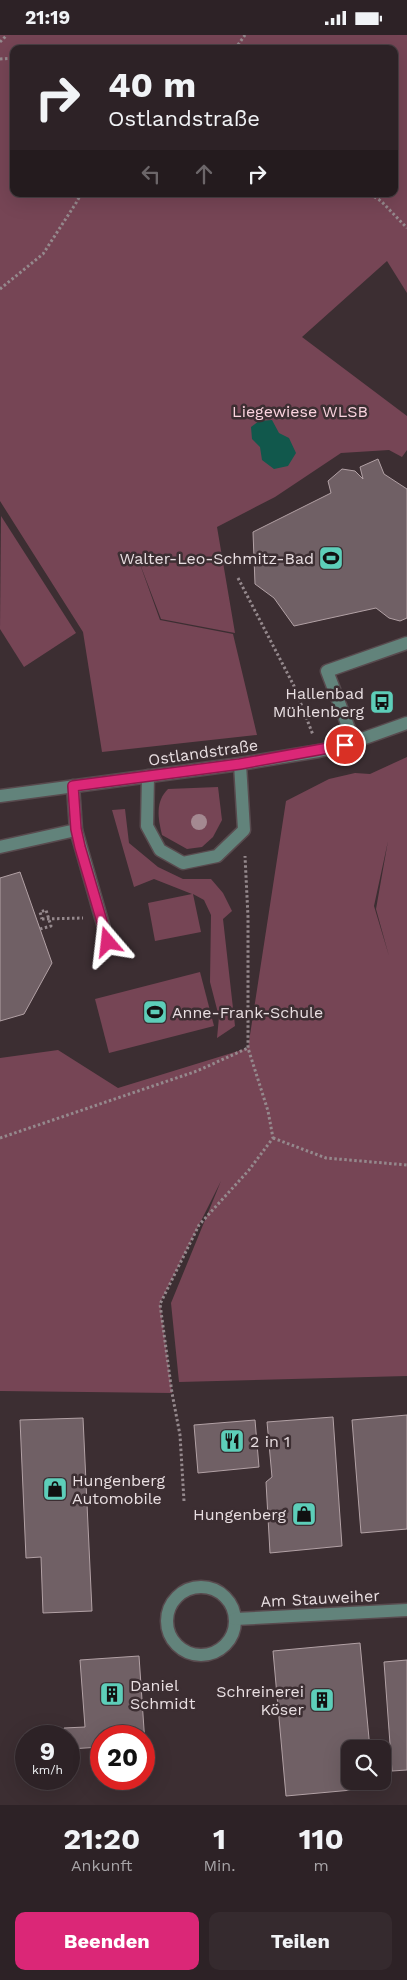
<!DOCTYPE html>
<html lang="de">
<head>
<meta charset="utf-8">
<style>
  body { margin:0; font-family:"Work Sans",sans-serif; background:#352a2e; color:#f1f3f6; height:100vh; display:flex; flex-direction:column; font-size:19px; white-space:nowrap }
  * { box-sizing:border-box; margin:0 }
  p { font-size:16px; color:#a7a4a7 }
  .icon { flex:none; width:28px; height:28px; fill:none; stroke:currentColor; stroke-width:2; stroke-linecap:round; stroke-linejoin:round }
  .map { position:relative; height:1770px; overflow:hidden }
  .side { display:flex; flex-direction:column; background:#2d2226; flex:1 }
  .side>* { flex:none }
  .banner { position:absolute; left:10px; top:10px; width:388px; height:152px; border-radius:10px; box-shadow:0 5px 20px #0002,0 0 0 1px #483f43; background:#2d2226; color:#f1f3f6; overflow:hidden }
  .fabs { position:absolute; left:341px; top:1705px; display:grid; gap:10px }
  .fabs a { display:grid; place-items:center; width:50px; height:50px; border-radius:10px; background:#2d2226; box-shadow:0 5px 20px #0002,0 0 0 1px #483f43; font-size:25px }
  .speed { position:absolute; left:15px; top:1690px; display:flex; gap:10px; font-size:25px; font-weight:700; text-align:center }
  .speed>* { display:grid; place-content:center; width:65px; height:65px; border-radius:50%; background:#2d2226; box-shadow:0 5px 20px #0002,0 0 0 1px #483f43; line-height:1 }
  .speed small { font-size:12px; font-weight:400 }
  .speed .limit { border:8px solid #d22; background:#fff; color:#111 }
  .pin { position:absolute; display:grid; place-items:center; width:42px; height:42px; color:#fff; margin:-21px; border:2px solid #fff; border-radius:50%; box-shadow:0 1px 5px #0007 }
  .me { position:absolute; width:55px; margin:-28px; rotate:343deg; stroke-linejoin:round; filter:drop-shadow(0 0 4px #0008) }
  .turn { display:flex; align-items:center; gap:18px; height:105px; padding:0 15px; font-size:22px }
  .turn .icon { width:65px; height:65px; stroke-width:2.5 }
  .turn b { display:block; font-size:35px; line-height:42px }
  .lanes { display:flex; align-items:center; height:48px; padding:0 15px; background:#0003; justify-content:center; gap:25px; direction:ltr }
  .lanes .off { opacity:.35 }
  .eta { display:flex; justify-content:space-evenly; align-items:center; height:85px; text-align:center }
  .eta b { font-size:30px; font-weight:700; line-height:35px }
  .primary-button { display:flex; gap:10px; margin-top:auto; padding:10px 15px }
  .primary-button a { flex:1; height:58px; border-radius:10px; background:#db2777; color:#fff; font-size:20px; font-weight:700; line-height:58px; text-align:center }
  .primary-button a+a { background:#352a2e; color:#f1f3f6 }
  .status { display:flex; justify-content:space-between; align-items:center; height:35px; padding:0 25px; background:#2d2226; direction:ltr }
  .status svg { height:14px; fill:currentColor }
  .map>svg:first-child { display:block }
  .green { fill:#764555; fill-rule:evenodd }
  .water { fill:#11584c }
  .building { fill:#706065; stroke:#b2a1a5 }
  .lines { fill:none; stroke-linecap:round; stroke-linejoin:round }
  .minor-casing { stroke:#584a4e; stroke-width:15 }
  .path { stroke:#95898d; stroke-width:3; stroke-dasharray:2.5 2.5; stroke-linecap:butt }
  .minor { stroke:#62837b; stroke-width:12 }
  .path-bridge { stroke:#95898d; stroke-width:3; stroke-dasharray:2.5 2.5; stroke-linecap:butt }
  .tree { fill:#a48991 }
  .route-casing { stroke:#8e194d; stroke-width:12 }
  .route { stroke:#db2777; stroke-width:9 }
  .labels { text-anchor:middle; stroke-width:5; stroke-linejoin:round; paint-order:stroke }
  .park-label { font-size:16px; fill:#fad3de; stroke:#3c2e32 }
  .poi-label { font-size:16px; fill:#e8dee1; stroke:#3c2e32; text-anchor:end }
  .street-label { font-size:16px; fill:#e8dee1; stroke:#3c2e32 }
</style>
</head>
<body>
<div class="status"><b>21:19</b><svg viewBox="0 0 49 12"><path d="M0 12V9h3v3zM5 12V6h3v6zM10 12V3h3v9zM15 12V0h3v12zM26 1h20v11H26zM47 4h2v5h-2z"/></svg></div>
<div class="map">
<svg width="407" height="1770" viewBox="0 0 407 1770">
  <rect width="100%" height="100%" fill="#3c2e32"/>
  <!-- green -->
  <g class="green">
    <path d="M0 0H407V258L387 226 302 302 407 381V415L402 422 389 415 341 418 275 462 217 492 235 598 161 584 137 521 160 585 233 599 257 700 102 717 83 597 0 466ZM14 14H394V159H14Z"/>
    <path d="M1 481 76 598 24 632 0 594Z"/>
    <path d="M407 722V1341L179 1347 171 1268 221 1146 160 1268 172 1358 0 1356V1023L58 1015 118 1053 248 1013 286 766 329 744 355 738 370 739ZM388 806 376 874 389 921 374 871Z"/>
    <path d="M218 752 222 785 213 802 202 812 187 814 162 800C158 783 155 767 168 754Z"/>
    <path d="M125 774 129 808 158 832 183 844H211L223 858 232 876 223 884 235 991 217 1003 219 982 210 947 211 880 204 865 193 859 201 897 155 906 148 868 192 859 154 844 134 852 112 775Z"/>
    <path d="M200 937 214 991 109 1018 95 964Z"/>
  </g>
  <!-- water -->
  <path class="water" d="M272 385 279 398 289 403 296 418 288 431 274 434 262 425 260 412 252 404 251 392 259 386Z"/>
  <!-- building -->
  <g class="building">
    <path d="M378 424 384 439 407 454V583L400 586 389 583 376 573 294 591 274 563 255 549 253 497 331 458 328 446 342 434 355 436 363 444 360 432Z"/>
    <path d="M20 837 52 928 24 979 0 986V843Z"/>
    <path d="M407 1380V1494L361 1498 352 1385Z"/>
    <path d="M333 1382 342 1511 270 1518 266 1447 272 1442 267 1387Z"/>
    <path d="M83 1383 92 1576 43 1578 41 1522 26 1523 20 1385Z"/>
    <path d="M255 1385 259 1432 198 1438 194 1390Z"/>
    <path d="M360 1608 370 1714H350V1746H373L374 1753 286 1761 273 1616Z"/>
    <path d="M139 1621 145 1709H144V1701H101V1712L69 1714V1701H65L64 1693 85 1692 80 1625Z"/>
    <path d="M407 1625V1735L392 1736 384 1627Z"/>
  </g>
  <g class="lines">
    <defs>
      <g id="minor">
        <path d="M354 707 327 636 407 608"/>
        <path d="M148 741 147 791 160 815 183 828 217 821 244 795 240 729"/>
        <path d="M73 751 76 795"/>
        <path d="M0 761 240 729 319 716 345 710 407 688"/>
        <path d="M0 812 76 795 108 907"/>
        <circle cx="201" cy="1586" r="34"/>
        <path d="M235 1584 407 1575"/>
      </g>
    </defs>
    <!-- minor casing -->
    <use href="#minor" class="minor-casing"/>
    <!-- path -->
    <g class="path">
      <path d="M0 7 7 0"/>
      <path d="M235 14 245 0"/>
      <path d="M0 24 14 23"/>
      <path d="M370 159 381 166 407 193"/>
      <path d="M0 254 43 219 76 168 81 159"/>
      <path d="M238 543 294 651 313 700"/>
      <path d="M42 884 83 883"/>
      <path d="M0 1103 197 1036 248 1013"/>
      <path d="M273 1103 326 1123 407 1130"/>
      <path d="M184 1466 180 1400 172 1358 160 1269 199 1190 249 1135 273 1103 268 1076 248 1013V882L245 821"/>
    </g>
    <!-- minor -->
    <use href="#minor" class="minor"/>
    <!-- path-bridge -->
    <path class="path-bridge" d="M40 894 51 891 46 875 40 877 42 884"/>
  </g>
  <!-- trees -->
  <circle class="tree" cx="199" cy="787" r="8"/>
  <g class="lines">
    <defs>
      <path id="route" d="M108 907 80 812 76 794 73 751 240 729 345 710"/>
    </defs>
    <!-- route casing -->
    <use href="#route" class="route-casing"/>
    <!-- route -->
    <use href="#route" class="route"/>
  </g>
  <!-- icons -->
  <defs>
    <symbol id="stadium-square" viewBox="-11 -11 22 22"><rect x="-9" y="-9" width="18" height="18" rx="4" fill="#5dceb9" stroke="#3c2e32"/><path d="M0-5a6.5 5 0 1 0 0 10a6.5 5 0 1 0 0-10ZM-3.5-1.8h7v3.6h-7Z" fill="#111"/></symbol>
    <symbol id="bus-square" viewBox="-11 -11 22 22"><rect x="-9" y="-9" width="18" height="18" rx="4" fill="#5dceb9" stroke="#3c2e32"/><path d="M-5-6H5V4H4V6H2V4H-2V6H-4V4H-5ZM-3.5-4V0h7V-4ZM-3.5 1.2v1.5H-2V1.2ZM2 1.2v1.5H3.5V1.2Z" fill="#111"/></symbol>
    <symbol id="restaurant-square" viewBox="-11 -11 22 22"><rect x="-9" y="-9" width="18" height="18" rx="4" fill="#5dceb9" stroke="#3c2e32"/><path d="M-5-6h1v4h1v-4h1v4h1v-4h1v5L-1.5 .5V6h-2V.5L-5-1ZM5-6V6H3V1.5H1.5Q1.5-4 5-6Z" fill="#111"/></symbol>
    <symbol id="shop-square" viewBox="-11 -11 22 22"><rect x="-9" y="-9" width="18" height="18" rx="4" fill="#5dceb9" stroke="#3c2e32"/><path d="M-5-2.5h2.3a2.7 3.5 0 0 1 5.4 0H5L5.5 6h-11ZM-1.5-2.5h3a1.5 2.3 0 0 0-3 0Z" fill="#111"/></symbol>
    <symbol id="building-square" viewBox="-11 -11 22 22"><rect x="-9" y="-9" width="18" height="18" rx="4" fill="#5dceb9" stroke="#3c2e32"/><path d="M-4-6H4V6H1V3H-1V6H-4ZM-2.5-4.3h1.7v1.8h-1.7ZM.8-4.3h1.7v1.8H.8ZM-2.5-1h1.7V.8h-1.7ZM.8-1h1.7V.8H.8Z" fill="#111"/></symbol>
  </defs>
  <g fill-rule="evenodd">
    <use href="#stadium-square" x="317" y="509" width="28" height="28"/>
    <use href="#bus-square" x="368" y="653" width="28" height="28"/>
    <use href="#stadium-square" x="141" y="963" width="28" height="28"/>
    <use href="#restaurant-square" x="218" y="1392" width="28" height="28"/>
    <use href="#shop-square" x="41" y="1440" width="28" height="28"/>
    <use href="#shop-square" x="290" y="1465" width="28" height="28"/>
    <use href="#building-square" x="98" y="1645" width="28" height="28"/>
    <use href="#building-square" x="308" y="1651" width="28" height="28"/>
  </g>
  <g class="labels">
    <!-- park labels -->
    <g class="park-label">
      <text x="300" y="382">Liegewiese WLSB</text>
    </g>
    <!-- poi labels -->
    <g class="poi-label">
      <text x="314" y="529">Walter-Leo-Schmitz-Bad</text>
      <text x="364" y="664">Hallenbad<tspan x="364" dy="18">Mühlenberg</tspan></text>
      <text x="172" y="983" text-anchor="start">Anne-Frank-Schule</text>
      <text x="250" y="1412" text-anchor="start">2 in 1</text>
      <text x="72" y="1451" text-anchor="start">Hungenberg<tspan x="72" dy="18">Automobile</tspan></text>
      <text x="286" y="1485">Hungenberg</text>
      <text x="130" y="1656" text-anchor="start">Daniel<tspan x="130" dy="18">Schmidt</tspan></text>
      <text x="304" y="1662">Schreinerei<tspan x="304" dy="18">Köser</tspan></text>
    </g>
    <!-- street labels -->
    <g class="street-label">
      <text transform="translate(203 717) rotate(-8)" y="6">Ostlandstraße</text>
      <text transform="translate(320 1563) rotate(-3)" y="6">Am Stauweiher</text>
    </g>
  </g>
</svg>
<div class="fabs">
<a><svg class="icon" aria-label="search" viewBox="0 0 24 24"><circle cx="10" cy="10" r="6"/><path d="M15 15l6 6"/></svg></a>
</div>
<div class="speed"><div>9<small>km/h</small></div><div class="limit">20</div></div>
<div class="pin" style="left:345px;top:710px;background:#d93025"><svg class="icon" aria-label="arrive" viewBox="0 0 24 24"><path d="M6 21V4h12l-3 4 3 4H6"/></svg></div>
<svg class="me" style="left:108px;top:907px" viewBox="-20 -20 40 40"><path d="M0-17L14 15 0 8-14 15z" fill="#db2777" stroke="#fff" stroke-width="4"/></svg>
<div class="banner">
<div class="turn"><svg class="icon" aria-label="right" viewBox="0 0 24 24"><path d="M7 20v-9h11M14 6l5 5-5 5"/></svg><div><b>40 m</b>Ostlandstraße</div></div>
<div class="lanes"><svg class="icon off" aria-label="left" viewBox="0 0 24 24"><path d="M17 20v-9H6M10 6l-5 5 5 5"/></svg><svg class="icon off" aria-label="ahead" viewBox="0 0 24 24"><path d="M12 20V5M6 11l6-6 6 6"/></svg><svg class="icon" aria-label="right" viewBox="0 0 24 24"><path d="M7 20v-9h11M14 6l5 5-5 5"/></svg></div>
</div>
</div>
<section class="side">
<div class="eta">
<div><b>21:20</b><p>Ankunft</p></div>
<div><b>1</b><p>Min.</p></div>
<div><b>110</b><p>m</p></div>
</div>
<div class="primary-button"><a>Beenden</a><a>Teilen</a></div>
</section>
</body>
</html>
